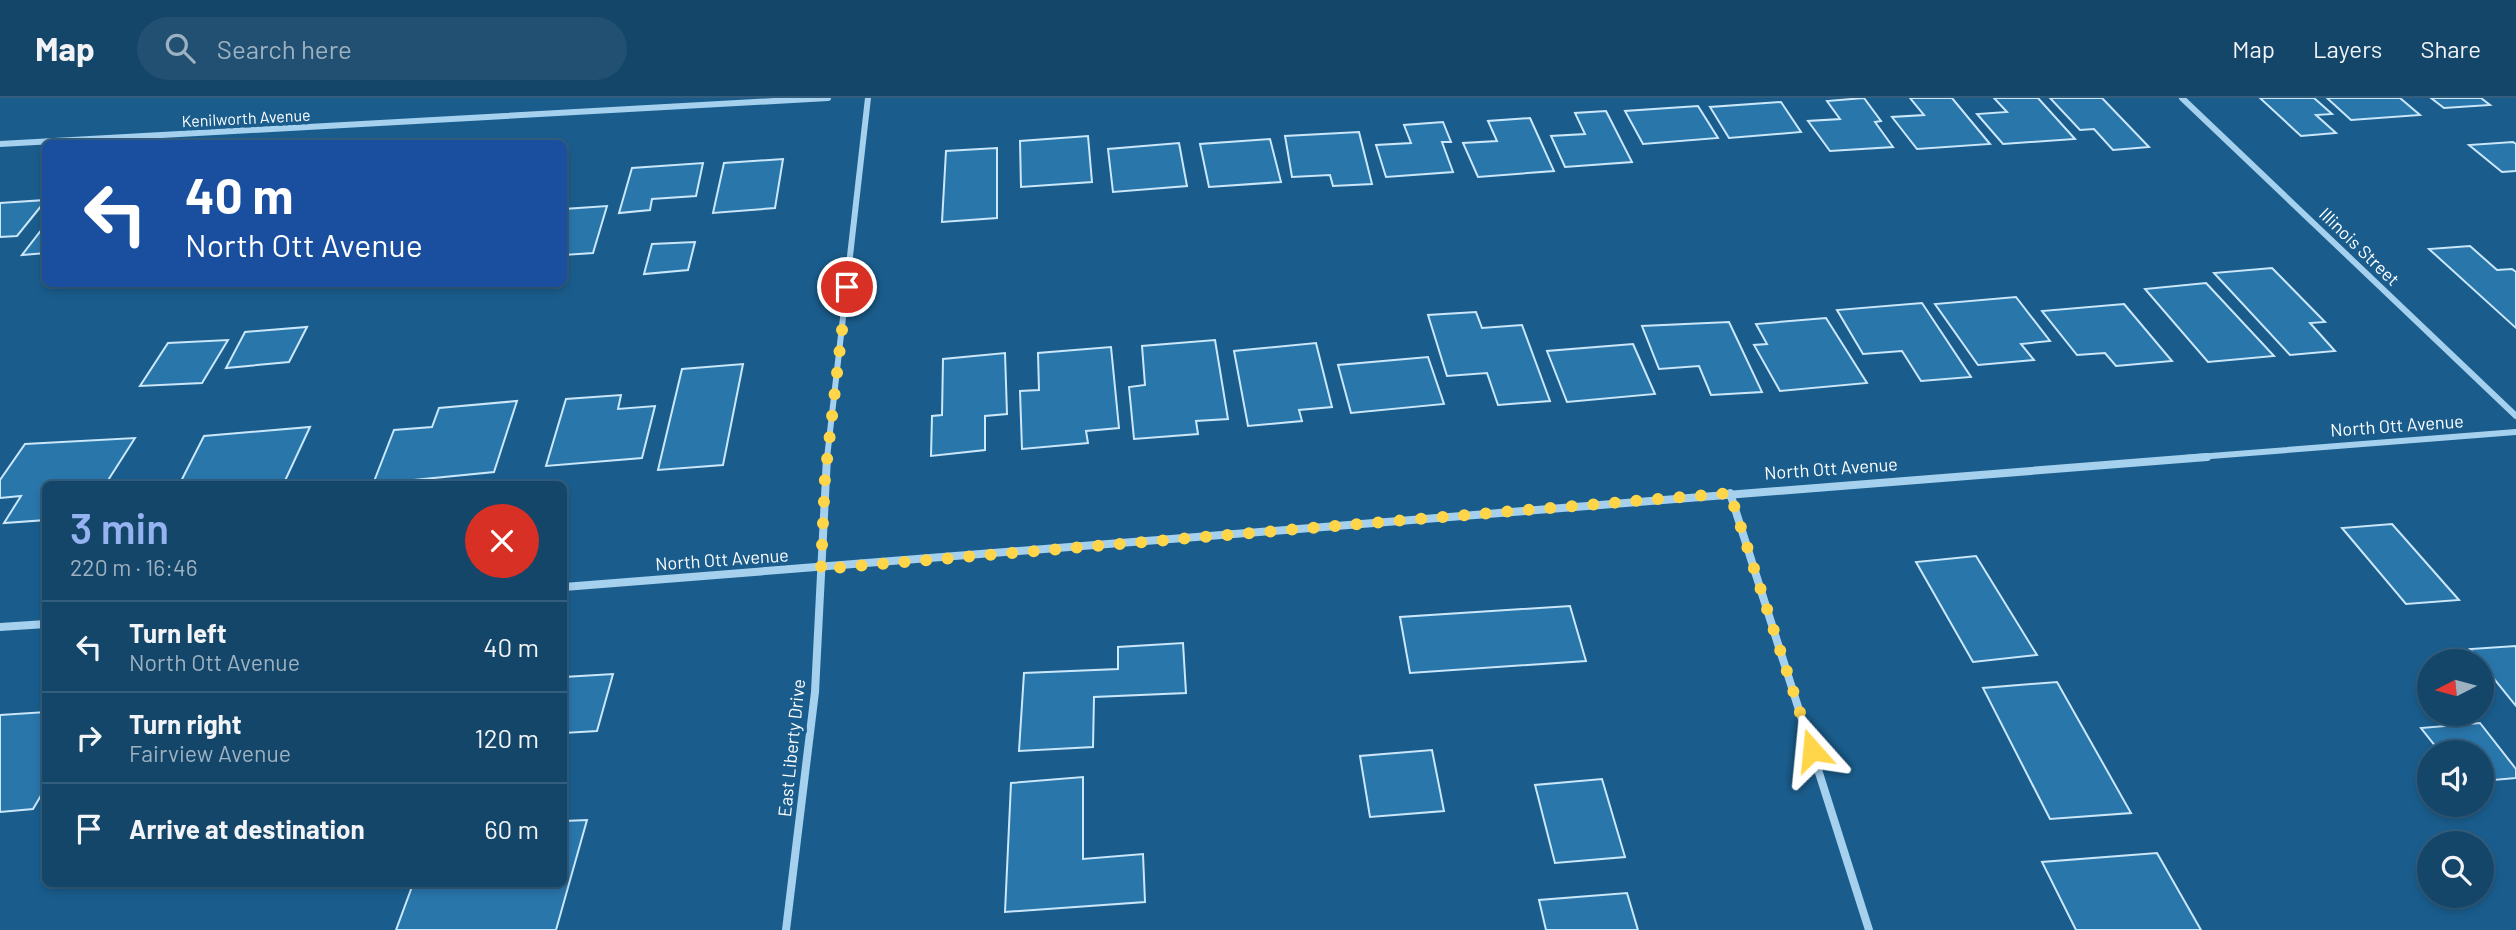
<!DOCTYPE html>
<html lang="en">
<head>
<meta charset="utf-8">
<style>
  body { margin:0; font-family:Barlow,sans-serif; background:#215072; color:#f1f3f6; height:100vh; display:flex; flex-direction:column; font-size:26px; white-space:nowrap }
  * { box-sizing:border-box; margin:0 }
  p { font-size:23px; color:#9db1c1 }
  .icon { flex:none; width:38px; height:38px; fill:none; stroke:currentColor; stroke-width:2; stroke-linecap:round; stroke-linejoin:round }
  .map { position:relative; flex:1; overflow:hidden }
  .side { position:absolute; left:42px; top:383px; width:525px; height:406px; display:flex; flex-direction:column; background:#14466a; border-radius:10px; box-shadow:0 4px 10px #0003,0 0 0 2px #335e7e }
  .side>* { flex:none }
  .banner { position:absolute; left:42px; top:42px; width:525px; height:147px; border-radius:10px; box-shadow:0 4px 10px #0003,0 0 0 2px #335e7e; background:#1a4fa0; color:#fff; overflow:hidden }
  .needle { width:46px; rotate:264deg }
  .buttons { position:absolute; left:2417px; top:551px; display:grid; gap:14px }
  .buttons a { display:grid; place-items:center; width:77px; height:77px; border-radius:50%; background:#14466a; box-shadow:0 4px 10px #0003,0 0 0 2px #335e7e; font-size:35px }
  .pin { position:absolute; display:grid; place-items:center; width:60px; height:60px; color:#fff; margin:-30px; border:4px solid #fff; border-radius:50%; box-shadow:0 2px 7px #0007 }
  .me { position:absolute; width:77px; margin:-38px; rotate:342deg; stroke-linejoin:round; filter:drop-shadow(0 0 5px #0008) }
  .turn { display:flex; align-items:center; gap:24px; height:147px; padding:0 28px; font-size:32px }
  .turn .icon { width:91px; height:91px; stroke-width:2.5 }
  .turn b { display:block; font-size:49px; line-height:60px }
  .round { display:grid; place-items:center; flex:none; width:74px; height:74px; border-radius:37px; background:#215072 }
  .summary { display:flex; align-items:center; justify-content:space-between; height:119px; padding:0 28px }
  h1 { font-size:42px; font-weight:600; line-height:52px; color:#95b2f1 }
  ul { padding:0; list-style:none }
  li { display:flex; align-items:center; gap:21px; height:91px; padding:0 28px; border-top:2px solid #335e7e }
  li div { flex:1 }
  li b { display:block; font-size:26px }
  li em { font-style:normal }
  header { display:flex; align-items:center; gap:42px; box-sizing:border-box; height:98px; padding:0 35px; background:#14466a; border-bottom:2px solid #335e7e }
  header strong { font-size:33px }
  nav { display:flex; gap:38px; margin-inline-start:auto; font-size:24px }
  .search { width:490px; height:63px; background:#215072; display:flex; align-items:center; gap:18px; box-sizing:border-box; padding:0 24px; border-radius:38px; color:#9db1c1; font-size:26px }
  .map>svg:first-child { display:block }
  .building { fill:#2976ab; stroke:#cbe7fa; stroke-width:2 }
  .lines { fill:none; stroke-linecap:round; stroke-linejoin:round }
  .minor-far1 { stroke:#a6d1ee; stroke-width:6 }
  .minor { stroke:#a6d1ee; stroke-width:8 }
  .route { stroke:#ffd54a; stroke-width:12; stroke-dasharray:0 21.6 }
  .labels { text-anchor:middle; stroke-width:7; stroke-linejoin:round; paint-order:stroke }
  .far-street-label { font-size:16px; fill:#fff; stroke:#1a5d8d }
  .street-label { font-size:18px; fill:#fff; stroke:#1a5d8d }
</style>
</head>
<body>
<header>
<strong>Map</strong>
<div class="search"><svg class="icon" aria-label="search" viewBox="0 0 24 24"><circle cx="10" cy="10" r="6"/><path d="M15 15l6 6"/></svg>Search here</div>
<nav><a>Map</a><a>Layers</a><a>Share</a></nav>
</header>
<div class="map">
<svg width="2516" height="832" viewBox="0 0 2516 832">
  <rect width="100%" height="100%" fill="#1a5d8d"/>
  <!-- building -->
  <g class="building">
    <path d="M1864 0 1881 23 1875 24 1893 49 1830 53 1808 23 1840 21 1827 3Z"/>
    <path d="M1910 0H1952L1990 46 1917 51 1892 19 1924 17Z"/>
    <path d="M1994 0H2038L2075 41 2003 46 1977 16 2007 14Z"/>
    <path d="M2050 0H2102L2149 49 2113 52 2094 31 2080 32Z"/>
    <path d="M2260 0H2314L2332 16 2316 17 2336 35 2301 38Z"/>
    <path d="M2327 0H2400L2420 17 2351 22Z"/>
    <path d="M2431 0H2481L2490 7 2444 10Z"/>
    <path d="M1781 4 1801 34 1729 40 1710 9Z"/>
    <path d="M1698 8 1718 40 1643 46 1625 13Z"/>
    <path d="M1606 13 1632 64 1565 69 1551 38 1585 36 1575 15Z"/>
    <path d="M1530 20 1554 73 1478 79 1463 45 1497 43 1488 23Z"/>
    <path d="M1443 24 1451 44H1442L1453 74 1386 79 1376 47 1411 45 1404 27Z"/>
    <path d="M1359 34 1372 86 1333 88 1330 77 1292 79 1285 38Z"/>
    <path d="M1088 38 1092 84 1021 89 1020 43Z"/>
    <path d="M1270 41 1281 84 1209 89 1200 46Z"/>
    <path d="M2513 44 2516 46V73L2502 74 2469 47Z"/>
    <path d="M1179 45 1187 88 1113 94 1108 51Z"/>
    <path d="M997 50V120L942 124 946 53Z"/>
    <path d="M783 61 775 110 713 115 724 65Z"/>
    <path d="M703 65 696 98 652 101 650 112 619 115 632 70Z"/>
    <path d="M46 102 17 138 0 139V105Z"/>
    <path d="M607 108 593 155 564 157V111Z"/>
    <path d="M46 126V155L22 157Z"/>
    <path d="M695 144 688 172 644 176 652 146Z"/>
    <path d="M2470 148 2497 172 2512 171 2516 174V230L2429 151Z"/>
    <path d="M2272 170 2325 224 2310 225 2335 253 2290 257 2214 175Z"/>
    <path d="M2206 185 2274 258 2208 264 2145 191Z"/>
    <path d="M2016 199 2050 243 2021 246 2034 262 1978 267 1935 206Z"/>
    <path d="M1922 205 1971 279 1921 283 1902 253 1863 256 1837 212Z"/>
    <path d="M2124 206 2172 263 2116 268 2105 255 2077 257 2042 213Z"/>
    <path d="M1476 214 1482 230 1522 227 1550 303 1498 307 1487 275 1447 278 1428 217Z"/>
    <path d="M1826 220 1867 285 1780 293 1754 247 1767 246 1756 226Z"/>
    <path d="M1729 224 1762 294 1711 297 1699 268 1659 271 1642 228Z"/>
    <path d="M307 229 289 264 226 270 245 234Z"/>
    <path d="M228 242 202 285 140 288 168 245Z"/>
    <path d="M1215 242 1228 321 1196 323 1198 336 1134 341 1129 289 1145 287 1142 248Z"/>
    <path d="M1316 245 1332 309 1299 312 1302 323 1248 328 1234 253Z"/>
    <path d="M1633 246 1655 296 1567 304 1547 253Z"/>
    <path d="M1111 249 1119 330 1086 333 1088 345 1022 351 1020 293 1039 292 1038 255Z"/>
    <path d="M1005 255 1007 316 985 318V352L931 358 932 318 942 317 943 261Z"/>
    <path d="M1428 259 1444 306 1351 315 1338 267Z"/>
    <path d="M743 266 723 367 658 372 682 271Z"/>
    <path d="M621 297 618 311 655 308 642 360 546 368 566 301Z"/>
    <path d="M517 303 494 374 373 386 394 332 432 329 439 310Z"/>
    <path d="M310 329 283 387H179L204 338Z"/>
    <path d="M135 340 105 387H46V422L4 425 21 398 0 400V382L25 346Z"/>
    <path d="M2392 426 2459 502 2406 506 2342 430Z"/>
    <path d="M1976 458 2037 557 1973 564 1916 464Z"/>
    <path d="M1570 508 1586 563 1410 575 1400 519Z"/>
    <path d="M1183 545 1186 595 1094 599 1093 649 1019 653 1024 575 1118 571V549Z"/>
    <path d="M2516 548V608L2470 551Z"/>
    <path d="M613 576 597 633 564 635V579Z"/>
    <path d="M2057 584 2131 715 2050 721 1983 590Z"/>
    <path d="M46 614V689L33 711 0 714V617Z"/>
    <path d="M2480 625 2516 671V680L2482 683V654H2440L2421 630Z"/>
    <path d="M1432 652 1444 713 1370 719 1360 658Z"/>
    <path d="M1083 679V761L1143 756 1145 804 1005 814 1011 685Z"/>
    <path d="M1602 681 1625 759 1555 765 1535 687Z"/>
    <path d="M587 722 556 832H396L413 786H564V723Z"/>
    <path d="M2157 755 2201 832H2076L2042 764Z"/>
    <path d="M1627 795 1638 832H1546L1539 802Z"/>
  </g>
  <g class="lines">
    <!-- minor-far1 -->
    <g class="minor-far1">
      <path d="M2182 0 2516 318"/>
      <path d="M0 46 828 0"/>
      <path d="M827 360 868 0"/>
      <path d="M2185 360 2516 334"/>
    </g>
    <!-- minor -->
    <g class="minor">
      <path d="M1730 395 1869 832"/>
      <path d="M564 489 2207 359"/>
      <path d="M0 529 46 526"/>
      <path d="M786 832 815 594 827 359"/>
    </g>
  </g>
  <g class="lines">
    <!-- route -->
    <path class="route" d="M847 189 825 379 821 471 1730 395 1812 652"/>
  </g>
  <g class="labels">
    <!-- far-street labels -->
    <g class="far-street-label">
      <text transform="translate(246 20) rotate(-3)" y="6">Kenilworth Avenue</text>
    </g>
    <!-- street labels -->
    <g class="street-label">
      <text transform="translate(2359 149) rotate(44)" y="6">Illinois Street</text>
      <text transform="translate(2397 328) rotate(-4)" y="6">North Ott Avenue</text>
      <text transform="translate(1831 371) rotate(-4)" y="6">North Ott Avenue</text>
      <text transform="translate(722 462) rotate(-4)" y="6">North Ott Avenue</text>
      <text transform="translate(792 650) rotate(-84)" y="6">East Liberty Drive</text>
    </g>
  </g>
</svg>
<div class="buttons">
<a><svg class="needle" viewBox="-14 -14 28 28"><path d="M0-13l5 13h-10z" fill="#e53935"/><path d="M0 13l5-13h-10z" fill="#9db1c1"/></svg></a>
<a><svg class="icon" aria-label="sound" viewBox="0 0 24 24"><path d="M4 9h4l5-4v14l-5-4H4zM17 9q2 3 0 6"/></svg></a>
<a><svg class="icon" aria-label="search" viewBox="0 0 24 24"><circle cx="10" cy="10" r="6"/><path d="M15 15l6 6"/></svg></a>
</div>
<div class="pin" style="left:847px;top:189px;background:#d93025"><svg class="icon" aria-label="arrive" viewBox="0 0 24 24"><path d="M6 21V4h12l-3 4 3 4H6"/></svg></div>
<svg class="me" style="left:1812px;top:652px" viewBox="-20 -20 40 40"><path d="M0-17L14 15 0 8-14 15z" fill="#ffd54a" stroke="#fff" stroke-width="4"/></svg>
<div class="banner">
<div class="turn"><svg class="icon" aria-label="left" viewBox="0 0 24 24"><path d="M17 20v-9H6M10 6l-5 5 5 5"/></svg><div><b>40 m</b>North Ott Avenue</div></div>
</div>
<section class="side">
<div class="summary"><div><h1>3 min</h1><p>220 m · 16:46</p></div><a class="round" style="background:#d93025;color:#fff"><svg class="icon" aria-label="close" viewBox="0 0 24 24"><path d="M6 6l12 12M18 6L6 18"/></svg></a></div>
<ul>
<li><svg class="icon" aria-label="left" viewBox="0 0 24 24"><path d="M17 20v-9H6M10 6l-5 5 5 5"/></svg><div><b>Turn left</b><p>North Ott Avenue</p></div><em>40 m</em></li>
<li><svg class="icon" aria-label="right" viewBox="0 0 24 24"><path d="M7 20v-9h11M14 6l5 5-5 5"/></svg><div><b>Turn right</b><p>Fairview Avenue</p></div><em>120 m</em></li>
<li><svg class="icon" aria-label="arrive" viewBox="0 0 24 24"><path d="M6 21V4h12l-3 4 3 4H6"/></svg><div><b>Arrive at destination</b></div><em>60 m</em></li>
</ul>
</section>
</div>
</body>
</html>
